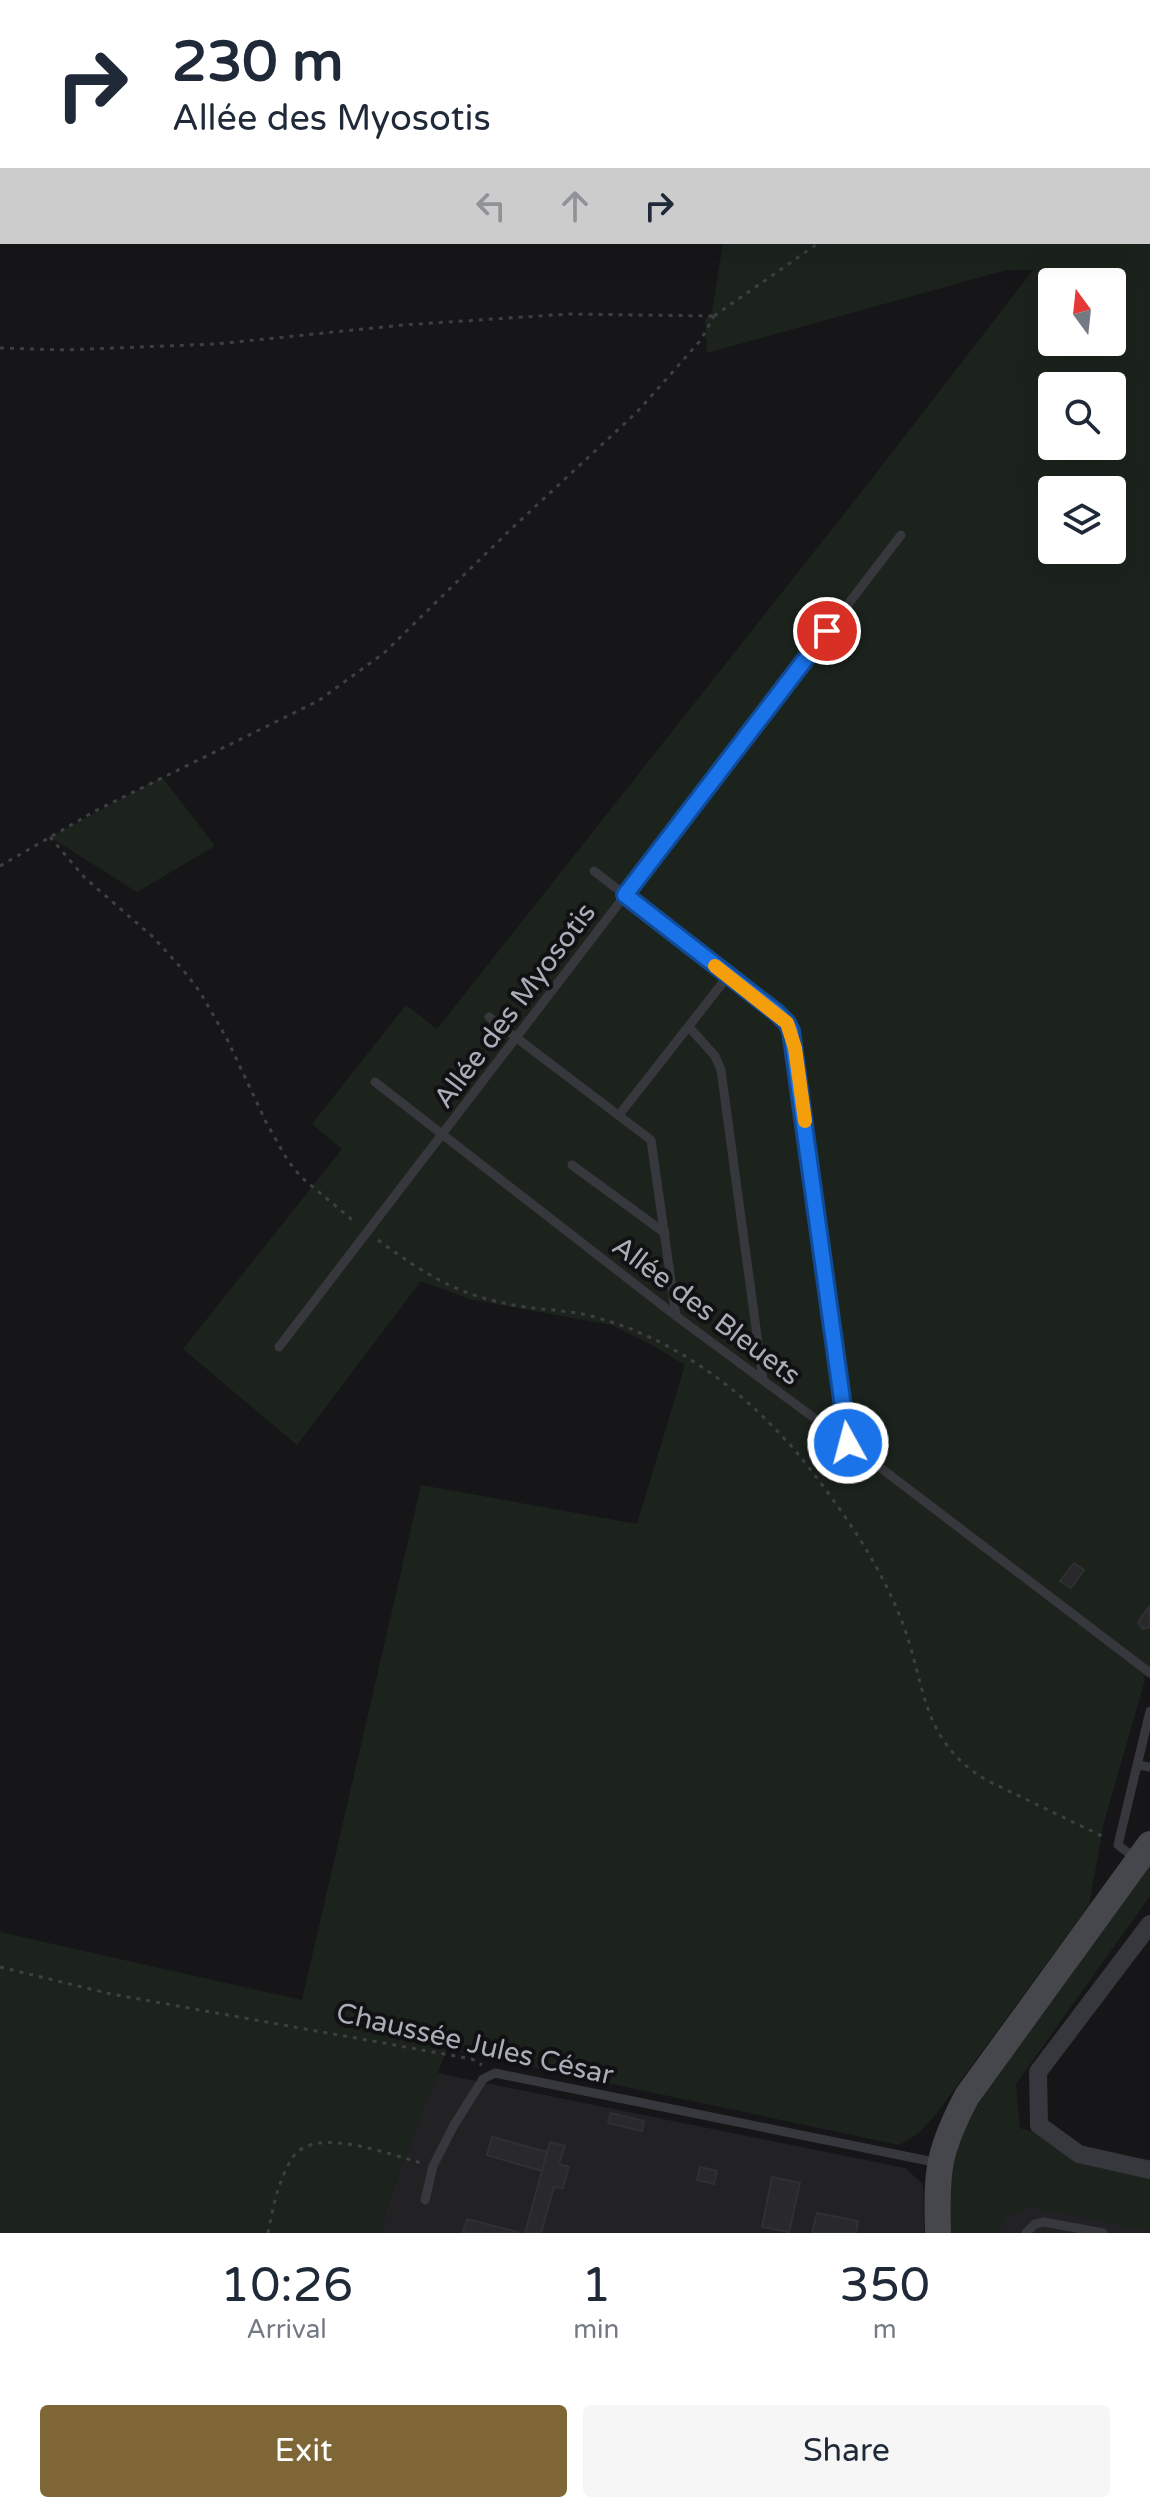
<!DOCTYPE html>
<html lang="en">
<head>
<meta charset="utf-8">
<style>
  body { margin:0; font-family:"Varela Round",sans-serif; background:#f6f6f7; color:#1f2937; height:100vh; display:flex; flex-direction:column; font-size:30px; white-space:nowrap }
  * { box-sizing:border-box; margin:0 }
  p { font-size:26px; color:#747a83 }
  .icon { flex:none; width:44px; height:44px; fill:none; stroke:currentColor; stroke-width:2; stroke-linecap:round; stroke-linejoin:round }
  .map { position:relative; height:2233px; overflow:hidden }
  .panel { display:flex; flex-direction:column; background:#fff; flex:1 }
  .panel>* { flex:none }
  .banner { position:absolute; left:0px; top:0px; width:1150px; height:244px; box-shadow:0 8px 32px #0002; background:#fff; color:#1f2937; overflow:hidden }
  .needle { width:52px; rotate:345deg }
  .fabs { position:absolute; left:1038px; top:268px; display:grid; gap:16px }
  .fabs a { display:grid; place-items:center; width:88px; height:88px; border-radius:8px; background:#fff; box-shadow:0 8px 32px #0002; font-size:40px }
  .pin { position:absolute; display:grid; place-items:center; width:68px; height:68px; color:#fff; margin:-34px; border:4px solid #fff; border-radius:50%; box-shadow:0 2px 8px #0007 }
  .me { position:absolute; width:88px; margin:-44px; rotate:353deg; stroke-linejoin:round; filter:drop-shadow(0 0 6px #0008) }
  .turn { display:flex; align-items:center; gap:28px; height:168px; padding:0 40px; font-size:36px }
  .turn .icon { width:104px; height:104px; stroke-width:2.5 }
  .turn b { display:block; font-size:56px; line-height:68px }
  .lanes { display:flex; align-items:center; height:76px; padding:0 40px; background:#0003; justify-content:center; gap:40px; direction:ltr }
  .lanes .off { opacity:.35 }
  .eta { display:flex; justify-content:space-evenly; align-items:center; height:136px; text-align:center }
  .eta b { font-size:48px; font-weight:600; line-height:56px }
  .button { display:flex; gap:16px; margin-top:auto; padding:16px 40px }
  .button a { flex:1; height:92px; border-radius:8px; background:#7e6636; color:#fff; font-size:32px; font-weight:600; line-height:92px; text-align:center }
  .button a+a { background:#f6f6f7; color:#1f2937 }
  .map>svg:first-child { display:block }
  .built { fill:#222225 }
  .green { fill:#1c231d; fill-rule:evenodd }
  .building { fill:#29292c; stroke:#303034; stroke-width:2 }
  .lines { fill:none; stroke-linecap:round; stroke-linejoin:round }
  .path { stroke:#3d3f44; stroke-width:3; stroke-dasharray:4 6; stroke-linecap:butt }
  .service { stroke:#37383d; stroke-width:9 }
  .minor { stroke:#37383d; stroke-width:18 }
  .secondary { stroke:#45474d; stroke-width:26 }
  .route-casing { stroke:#114b97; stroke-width:20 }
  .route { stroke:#1a73e8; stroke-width:14 }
  .slow { stroke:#f59e0b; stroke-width:14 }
  .labels { text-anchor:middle; stroke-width:8; stroke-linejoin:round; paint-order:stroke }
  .street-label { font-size:28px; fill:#a8adb8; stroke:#111113 }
</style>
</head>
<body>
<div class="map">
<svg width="1150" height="2233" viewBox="0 0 1150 2233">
  <rect width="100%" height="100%" fill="#161618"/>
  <!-- built -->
  <g class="built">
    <path d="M437 2073 905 2168 923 2184 924 2233H382L386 2208Z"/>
    <path d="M961 2182 1150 2220V2233H963Z"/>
  </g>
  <!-- green -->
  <g class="green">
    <path d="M37 0H996L990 2H46Z"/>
    <path d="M1150 136V1670L1143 1678 1145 1680 1104 1822 1089 1905 937 2113 919 2133 899 2145 447 2049 386 2207 382 2233H0V1932L302 2000 421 1485 637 1524 685 1365 652 1345 611 1325 469 1299 421 1281 297 1445 183 1349 342 1149 312 1124 406 1005 437 1029 870 481 1033 270H1007L707 353 705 320 712 312 723 242H1148V137ZM1052 282H1112V342H1052ZM1052 386H1112V446H1052ZM1052 490H1112V550H1052Z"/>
    <path d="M162 777 215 846 137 892 50 837Z"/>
    <path d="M1150 1861V1896L1016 2084 1020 2128 1084 2148 1150 2160V2231L1030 2207 1010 2215 1003 2222 999 2233H948L947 2177 955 2141 993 2075Z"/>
  </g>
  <!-- building -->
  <g class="building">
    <path d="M1074 1563 1084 1570 1071 1588 1060 1581Z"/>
    <path d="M1149 1607 1150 1627 1143 1629 1138 1622Z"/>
    <path d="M611 2113 644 2121 642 2131 608 2123Z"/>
    <path d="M492 2137 547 2152 542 2171 487 2155Z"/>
    <path d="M550 2142 565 2146 559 2164 569 2167 563 2188 554 2187 541 2233H525Z"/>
    <path d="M700 2167 717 2171 714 2184 697 2180Z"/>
    <path d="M772 2177 800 2183 789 2232 762 2227Z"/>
    <path d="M817 2213 858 2221 856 2233H812Z"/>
    <path d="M467 2219 521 2233H463Z"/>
  </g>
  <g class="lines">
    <!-- path -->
    <g class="path">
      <path d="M714 316 820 242"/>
      <path d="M0 348 64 350 216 344 403 325 569 314 714 316"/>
      <path d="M50 837 85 878 153 937 184 971 200 992 227 1039 266 1122 288 1161 301 1177 356 1223"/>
      <path d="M0 866 97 810 318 701 384 653 509 531 637 412 701 340 714 316"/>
      <path d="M378 1240C426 1275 459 1296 519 1306 543 1310 567 1310 591 1316 674 1337 749 1394 803 1460 840 1507 876 1558 899 1614 927 1681 917 1738 986 1780L1106 1838"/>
      <path d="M0 1967 111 1994 472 2059 482 2065"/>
      <path d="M268 2233C273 2207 278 2180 293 2157 315 2125 391 2155 421 2163"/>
    </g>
    <!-- service -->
    <g class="service">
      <path d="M594 871 777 1013 791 1031 848 1443"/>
      <path d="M489 1017 651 1140 676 1316"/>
      <path d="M689 1027 715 1056 721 1070 763 1380"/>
      <path d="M375 1082 676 1316 848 1443 1150 1673"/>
      <path d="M619 1115 728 976"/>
      <path d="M572 1165 665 1233"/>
      <path d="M279 1347C487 1078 693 806 901 535"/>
      <path d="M1137 1765 1150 1767"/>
      <path d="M1135 1858 1118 1845 1150 1711"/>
      <path d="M425 2200 433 2166 454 2125 483 2079 495 2073 939 2163"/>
      <path d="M1026 2233 1035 2224 1044 2222 1103 2233"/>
    </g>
    <!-- minor -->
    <g class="minor">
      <path d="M1148 137H1150"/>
      <path d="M1150 1924 1038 2072 1039 2125 1079 2154 1150 2170"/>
    </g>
    <!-- secondary -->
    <path class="secondary" d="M938 2233C936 2171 938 2151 967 2096L1150 1844"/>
  </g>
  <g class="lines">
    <defs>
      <path id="route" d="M827 631 625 895 777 1013 787 1023 791 1031 848 1443"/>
    </defs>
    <!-- route casing -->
    <use href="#route" class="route-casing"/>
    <!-- route -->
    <use href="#route" class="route"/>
    <!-- slow -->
    <path class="slow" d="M715 966 787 1023 795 1048 805 1121"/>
  </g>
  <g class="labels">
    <!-- street labels -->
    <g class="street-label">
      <text transform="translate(514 1005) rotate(-53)" y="10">Allée des Myosotis</text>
      <text transform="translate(707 1310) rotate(37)" y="10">Allée des Bleuets</text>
      <text transform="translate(475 2043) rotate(13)" y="10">Chaussée Jules César</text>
    </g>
  </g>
</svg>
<div class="fabs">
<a><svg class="needle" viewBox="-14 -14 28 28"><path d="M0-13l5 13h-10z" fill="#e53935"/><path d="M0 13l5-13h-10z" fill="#747a83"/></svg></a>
<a><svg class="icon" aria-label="search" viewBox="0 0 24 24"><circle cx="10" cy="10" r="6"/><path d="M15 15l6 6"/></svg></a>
<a><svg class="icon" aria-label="layers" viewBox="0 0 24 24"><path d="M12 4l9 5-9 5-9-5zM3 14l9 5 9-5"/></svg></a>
</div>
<div class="pin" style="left:827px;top:631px;background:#d93025"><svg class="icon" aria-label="arrive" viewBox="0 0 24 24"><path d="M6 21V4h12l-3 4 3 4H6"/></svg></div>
<svg class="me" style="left:848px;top:1443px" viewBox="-20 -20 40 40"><circle r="17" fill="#1a73e8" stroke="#fff" stroke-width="3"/><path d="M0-11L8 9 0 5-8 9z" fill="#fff"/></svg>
<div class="banner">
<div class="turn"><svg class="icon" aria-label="right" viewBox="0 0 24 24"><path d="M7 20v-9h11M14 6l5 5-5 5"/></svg><div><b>230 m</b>Allée des Myosotis</div></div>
<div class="lanes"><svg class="icon off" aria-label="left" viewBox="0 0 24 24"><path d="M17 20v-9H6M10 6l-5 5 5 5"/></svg><svg class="icon off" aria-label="ahead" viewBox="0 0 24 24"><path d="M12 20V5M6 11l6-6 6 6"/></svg><svg class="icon" aria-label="right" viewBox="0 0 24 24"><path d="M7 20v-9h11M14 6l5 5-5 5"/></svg></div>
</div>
</div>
<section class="panel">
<div class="eta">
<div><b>10:26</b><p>Arrival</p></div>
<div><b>1</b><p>min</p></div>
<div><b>350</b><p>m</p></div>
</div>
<div class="button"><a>Exit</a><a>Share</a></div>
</section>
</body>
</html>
